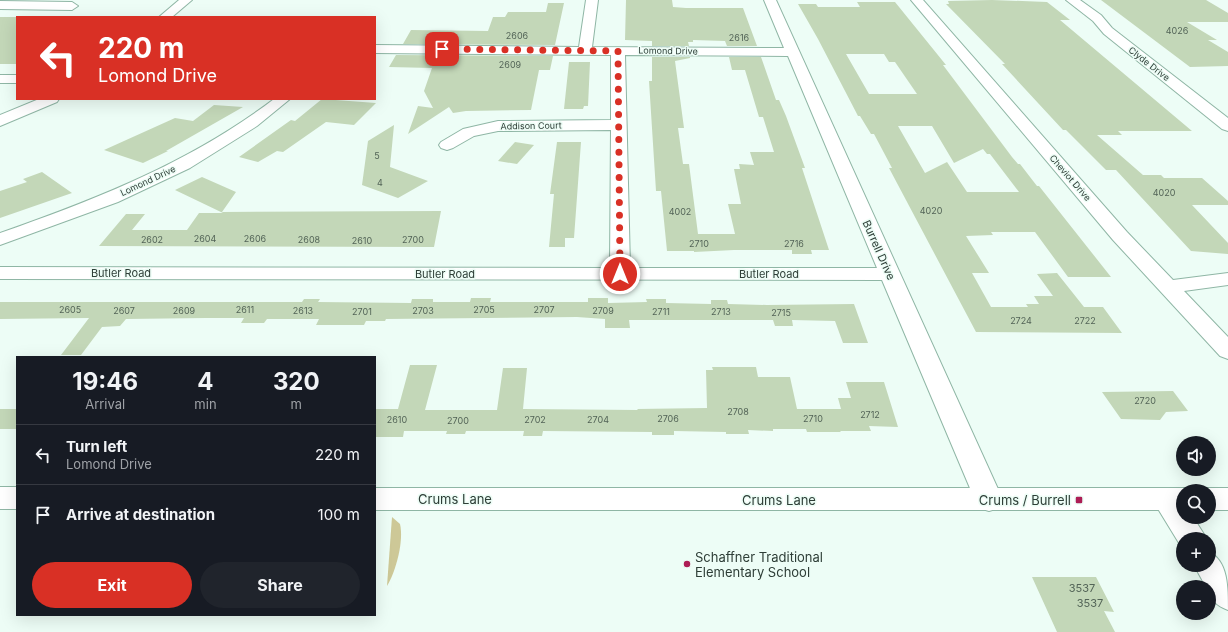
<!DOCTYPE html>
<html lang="en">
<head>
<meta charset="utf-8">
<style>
  body { margin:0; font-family:Inter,sans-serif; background:#20242c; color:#f1f3f6; height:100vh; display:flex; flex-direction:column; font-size:15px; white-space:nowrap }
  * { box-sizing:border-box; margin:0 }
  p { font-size:13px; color:#9ea1a6 }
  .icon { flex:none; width:22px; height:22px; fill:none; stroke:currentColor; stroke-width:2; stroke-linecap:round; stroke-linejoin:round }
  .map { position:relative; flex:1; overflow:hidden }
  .details { position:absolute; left:16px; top:356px; width:360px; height:260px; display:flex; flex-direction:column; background:#171b24; border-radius:0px; box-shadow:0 4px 16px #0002 }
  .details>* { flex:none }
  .banner { position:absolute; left:16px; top:16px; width:360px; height:84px; border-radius:0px; box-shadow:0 4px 16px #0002; background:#d93025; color:#fff; overflow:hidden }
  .controls { position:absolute; left:1176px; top:436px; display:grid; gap:8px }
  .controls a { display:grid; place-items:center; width:40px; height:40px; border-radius:50%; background:#171b24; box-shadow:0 4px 16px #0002; font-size:20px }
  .pin { position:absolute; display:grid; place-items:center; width:34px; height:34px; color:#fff; margin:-17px; border-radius:8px; box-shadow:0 2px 6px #0006 }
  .me { position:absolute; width:44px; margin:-22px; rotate:0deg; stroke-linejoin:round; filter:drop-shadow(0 0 3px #0008) }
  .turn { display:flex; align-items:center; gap:14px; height:84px; padding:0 16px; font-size:18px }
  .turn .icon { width:52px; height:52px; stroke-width:2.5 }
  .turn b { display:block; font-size:28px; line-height:34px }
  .eta { display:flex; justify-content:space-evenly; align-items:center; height:68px; text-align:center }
  .eta b { font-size:24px; font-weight:700; line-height:28px }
  .action { display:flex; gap:8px; margin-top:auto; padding:8px 16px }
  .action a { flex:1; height:46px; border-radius:24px; background:#d93025; color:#fff; font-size:16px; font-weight:700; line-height:46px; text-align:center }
  .action a+a { background:#20242c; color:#f1f3f6 }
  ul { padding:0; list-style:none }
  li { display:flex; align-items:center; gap:12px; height:60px; padding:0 16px; border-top:1px solid #363941 }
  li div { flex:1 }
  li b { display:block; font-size:15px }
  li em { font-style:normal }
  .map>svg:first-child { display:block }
  .green { fill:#cdc897 }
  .building { fill:#c3d7b8; fill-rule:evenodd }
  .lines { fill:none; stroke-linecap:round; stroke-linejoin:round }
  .street-casing { stroke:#8fb6a5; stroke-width:2 }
  .secondary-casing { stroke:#8fb6a5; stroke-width:2 }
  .street { fill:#fff; fill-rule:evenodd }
  .secondary { fill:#fff; fill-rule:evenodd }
  .route { stroke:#d93025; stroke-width:7; stroke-dasharray:0 12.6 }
  .poi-dot { fill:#ad1d55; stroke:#edfdf6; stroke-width:1.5 }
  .labels { text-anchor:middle; stroke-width:3; stroke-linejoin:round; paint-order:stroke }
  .number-label { font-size:9px; fill:#536457 }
  .far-street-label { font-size:9px; fill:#2e3e37; stroke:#edfdf6 }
  .street-label { font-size:11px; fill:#2e3e37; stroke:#edfdf6 }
  .near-number-label { font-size:11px; fill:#536457 }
  .near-street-label { font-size:13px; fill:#2e3e37; stroke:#edfdf6 }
  .near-poi-label { font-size:13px; fill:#2e3e37; stroke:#edfdf6; text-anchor:end }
</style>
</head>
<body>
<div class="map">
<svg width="1228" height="632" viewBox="0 0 1228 632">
  <rect width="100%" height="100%" fill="#edfdf6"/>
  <!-- green -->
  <path class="green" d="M392 517 400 524C404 541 396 571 387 586Z"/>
  <!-- building -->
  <g class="building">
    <path d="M626 0H672L673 7 686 8H743L757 46H727L725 41 693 40V42H688L689 46H652V41L625 40Z"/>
    <path d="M992 0 1047 2 1070 20H1060L1192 131H1118L1122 135H1097L1143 175H1161L1164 178H1202L1228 201V205H1192L1228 243V254L1191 251 1116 170H1106L1066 130H1063L1002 64H1005L946 4H949L948 1Z"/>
    <path d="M1101 0H1206L1228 13V22H1187L1217 40H1208L1228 52V66L1190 67Z"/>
    <path d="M857 2H895L946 65H943L1012 157 1018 164H1020L1037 186H1039L1111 277H1068L1035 232H991L993 235 966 236 989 273H972L991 307H1028L1026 304H1039L1034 296H1053L1037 274 1057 273 1084 307H1103L1122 333 976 332 889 168H892L874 134H871L860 116H858L818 39 798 4H816L818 7H860ZM846 54H884L889 62H895L917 94H869ZM898 126H932L954 163 983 149 987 154H990L1019 192H967L947 162 925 173Z"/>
    <path d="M548 3H564L555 45 403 44 411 30 488 31 493 17H505L508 12H546Z"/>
    <rect x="0" y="17" width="17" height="47"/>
    <path d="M396 55 553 56 550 70H539L531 110 466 111 453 113 449 107 408 134 418 106 433 108 424 91 432 68 389 67Z"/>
    <path d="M652 57H690V58L675 61 684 128H678L683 164H689L698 234H735L728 204H741L734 169H740L739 164 754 165 750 152H774L763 117H759L745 70H732L729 57H761L776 100H779L786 116 805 168H802L829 250H811L812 254H792V250H734L694 252V251H667L661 191H656L649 81H652Z"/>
    <path d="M569 62H590L588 106H584L583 109H564Z"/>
    <path d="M322 99 376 103 354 125 326 122 283 152 277 151 258 162 239 157 291 120 295 121Z"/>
    <path d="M214 105 243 107 166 151H168L143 163 104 150 175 118 193 121Z"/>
    <path d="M394 125 390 167 428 181 398 198 362 185 368 141Z"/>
    <path d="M515 142 534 145 517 164 498 161Z"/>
    <path d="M557 142H581L574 238H565V247H549L554 194H550Z"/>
    <path d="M42 172 72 193 0 218V191L27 182 23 179Z"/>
    <path d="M202 177 236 192 222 212 441 211 434 247 99 246 126 214H145L132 230H187L199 213H223L175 190Z"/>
    <path d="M471 298H491L490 302H588V298H608V303L647 302 646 299H666V303L711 304V300H727L728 304 767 305 854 304 868 343H843L835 321 792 320 793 326H775L773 320H629L630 328H605V319L577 317 386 319 385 321H366L364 325H316L319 319H267L264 323H241L244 318H206L126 319 120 326 102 327 81 355H61L89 318 0 319V302H302L304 299H320L318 302 411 303 412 299H433V302H470Z"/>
    <path d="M410 365H437L425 410H497L503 368H527L523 409 638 410 637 409 707 408 706 370H713L712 367H756L758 377H790L797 409H841L838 398H851L846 382H884L898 427 869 426 871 431H840L841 432H807L806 429H773V431L748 430 749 434H726V432L674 431V435H652V432L543 431 542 436H523L524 431H466L465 434H446L447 431H404L403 437H375V409H398Z"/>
    <path d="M1173 391 1188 411 1166 412 1160 420 1121 419 1102 392Z"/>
    <rect x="0" y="409" width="17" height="20"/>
    <path d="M1032 577H1096L1114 612 1104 611 1115 632H1057Z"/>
  </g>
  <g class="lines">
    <defs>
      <g id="street">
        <path d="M179 0H192L172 17H159Z"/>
        <path d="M586 0H598L592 47 784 48 764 0H776L1003 500 999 508 989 511 979 508 975 500 882 280 0 279V267L610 268 611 130 498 131 474 136 453 148 447 150 441 148 439 145 441 142 463 129 498 121 611 120V55L375 53V45L579 47ZM625 55 788 56 877 268H630Z"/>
        <path d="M911 0H923L1127 232 1173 280 1228 273V285L1184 291 1228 337V359L1220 356 1113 240Z"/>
        <path d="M1066 0H1080L1101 15 1112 28 1228 118V131L1222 129 1104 34 1093 21Z"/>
        <path d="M0 1 72 2 78 6 72 10 0 9Z"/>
        <rect x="0" y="75" width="17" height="8"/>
        <path d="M39 99H59L57 102 0 126V115Z"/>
        <path d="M274 99H290L257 126 190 168 118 202 0 245V233C97 199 191 162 274 99Z"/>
        <path d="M1166 488C1183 493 1183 501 1183 517H1193L1207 539H1183V548H1182L1152 499 1156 491Z"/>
        <path d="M1209 552C1228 561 1228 587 1228 610 1217 606 1209 599 1209 587H1206L1194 565H1209Z"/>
      </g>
      <g id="secondary">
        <rect x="0" y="487" width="17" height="22"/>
        <path d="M375 488H1183L1192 491H1183V510H375Z"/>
        <path d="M1209 488H1228V510H1209V491H1200Z"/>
      </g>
    </defs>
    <!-- street casing -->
    <use href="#street" class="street-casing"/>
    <!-- secondary casing -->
    <use href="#secondary" class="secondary-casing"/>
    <!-- street -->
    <use href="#street" class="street"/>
    <!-- secondary -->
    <use href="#secondary" class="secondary"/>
  </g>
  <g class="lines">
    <!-- route -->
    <path class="route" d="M442 49 618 51 620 274"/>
  </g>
  <!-- markers -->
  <g class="poi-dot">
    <rect x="1075" y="496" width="8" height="8" rx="2"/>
    <circle cx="687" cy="564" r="4"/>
  </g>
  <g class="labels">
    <!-- number labels -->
    <g class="number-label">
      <text x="1177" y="34">4026</text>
      <text x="517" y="39">2606</text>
      <text x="739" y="41">2616</text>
      <text x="510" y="68">2609</text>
      <text x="377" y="159">5</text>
      <text x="380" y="186">4</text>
      <text x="1164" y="196">4020</text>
      <text x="931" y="214">4020</text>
      <text x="680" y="215">4002</text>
      <text x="205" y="242">2604</text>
      <text x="255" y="242">2606</text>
      <text x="152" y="243">2602</text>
      <text x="309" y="243">2608</text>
      <text x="413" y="243">2700</text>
      <text x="362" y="244">2610</text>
      <text x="699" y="247">2710</text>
      <text x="794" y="247">2716</text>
      <text x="70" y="313">2605</text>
      <text x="245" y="313">2611</text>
      <text x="484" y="313">2705</text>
      <text x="544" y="313">2707</text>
      <text x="124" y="314">2607</text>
      <text x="184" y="314">2609</text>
      <text x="303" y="314">2613</text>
      <text x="423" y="314">2703</text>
      <text x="603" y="314">2709</text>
      <text x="362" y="315">2701</text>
      <text x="661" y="315">2711</text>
      <text x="721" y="315">2713</text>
      <text x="781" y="316">2715</text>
      <text x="1021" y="324">2724</text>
      <text x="1085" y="324">2722</text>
      <text x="1145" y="404">2720</text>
      <text x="738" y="415">2708</text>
      <text x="870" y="418">2712</text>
      <text x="668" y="422">2706</text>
      <text x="813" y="422">2710</text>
      <text x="397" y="423">2610</text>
      <text x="535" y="423">2702</text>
      <text x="598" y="423">2704</text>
      <text x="458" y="424">2700</text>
    </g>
    <!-- far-street labels -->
    <g class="far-street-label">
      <text transform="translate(668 51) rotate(1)" y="3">Lomond Drive</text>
      <text transform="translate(1149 64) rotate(38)" y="3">Clyde Drive</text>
      <text transform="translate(531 126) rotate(-1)" y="3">Addison Court</text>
      <text transform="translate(1070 178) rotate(49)" y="3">Cheviot Drive</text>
      <text transform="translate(148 181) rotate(-25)" y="3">Lomond Drive</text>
    </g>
    <!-- street labels -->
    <g class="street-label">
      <text transform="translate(879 250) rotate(66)" y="4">Burrell Drive</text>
      <text x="121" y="277">Butler Road</text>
      <text x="445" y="278">Butler Road</text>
      <text x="769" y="278">Butler Road</text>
    </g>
    <!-- near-number labels -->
    <g class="near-number-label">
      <text x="1082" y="592">3537</text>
      <text x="1090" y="607">3537</text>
    </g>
    <!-- near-street labels -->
    <g class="near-street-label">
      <text x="455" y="504">Crums Lane</text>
      <text x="779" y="505">Crums Lane</text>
    </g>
    <!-- near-poi labels -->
    <g class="near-poi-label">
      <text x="1071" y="505">Crums / Burrell</text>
      <text x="695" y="562" text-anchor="start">Schaffner Traditional<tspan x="695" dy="15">Elementary School</tspan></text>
    </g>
  </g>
</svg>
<div class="controls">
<a><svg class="icon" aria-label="sound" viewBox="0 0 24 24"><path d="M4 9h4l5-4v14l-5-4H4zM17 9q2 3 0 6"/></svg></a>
<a><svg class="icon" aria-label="search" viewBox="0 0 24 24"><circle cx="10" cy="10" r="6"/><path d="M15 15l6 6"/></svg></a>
<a>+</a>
<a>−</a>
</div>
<div class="pin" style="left:442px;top:49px;background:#d93025"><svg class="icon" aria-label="arrive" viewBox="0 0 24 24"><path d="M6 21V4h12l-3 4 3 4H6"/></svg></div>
<svg class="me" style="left:620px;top:274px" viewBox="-20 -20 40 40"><circle r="17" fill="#d93025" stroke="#fff" stroke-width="3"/><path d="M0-11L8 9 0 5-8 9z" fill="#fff"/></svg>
<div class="banner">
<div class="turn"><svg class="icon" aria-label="left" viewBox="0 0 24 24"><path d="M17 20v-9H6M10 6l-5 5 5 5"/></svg><div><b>220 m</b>Lomond Drive</div></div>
</div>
<section class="details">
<div class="eta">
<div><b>19:46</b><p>Arrival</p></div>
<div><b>4</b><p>min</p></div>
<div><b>320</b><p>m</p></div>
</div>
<ul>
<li><svg class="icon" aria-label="left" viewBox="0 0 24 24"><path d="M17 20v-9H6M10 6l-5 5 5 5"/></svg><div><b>Turn left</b><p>Lomond Drive</p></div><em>220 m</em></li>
<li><svg class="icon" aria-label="arrive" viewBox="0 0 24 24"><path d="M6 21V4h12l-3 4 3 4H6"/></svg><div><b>Arrive at destination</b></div><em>100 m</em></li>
</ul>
<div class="action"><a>Exit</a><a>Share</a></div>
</section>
</div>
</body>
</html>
